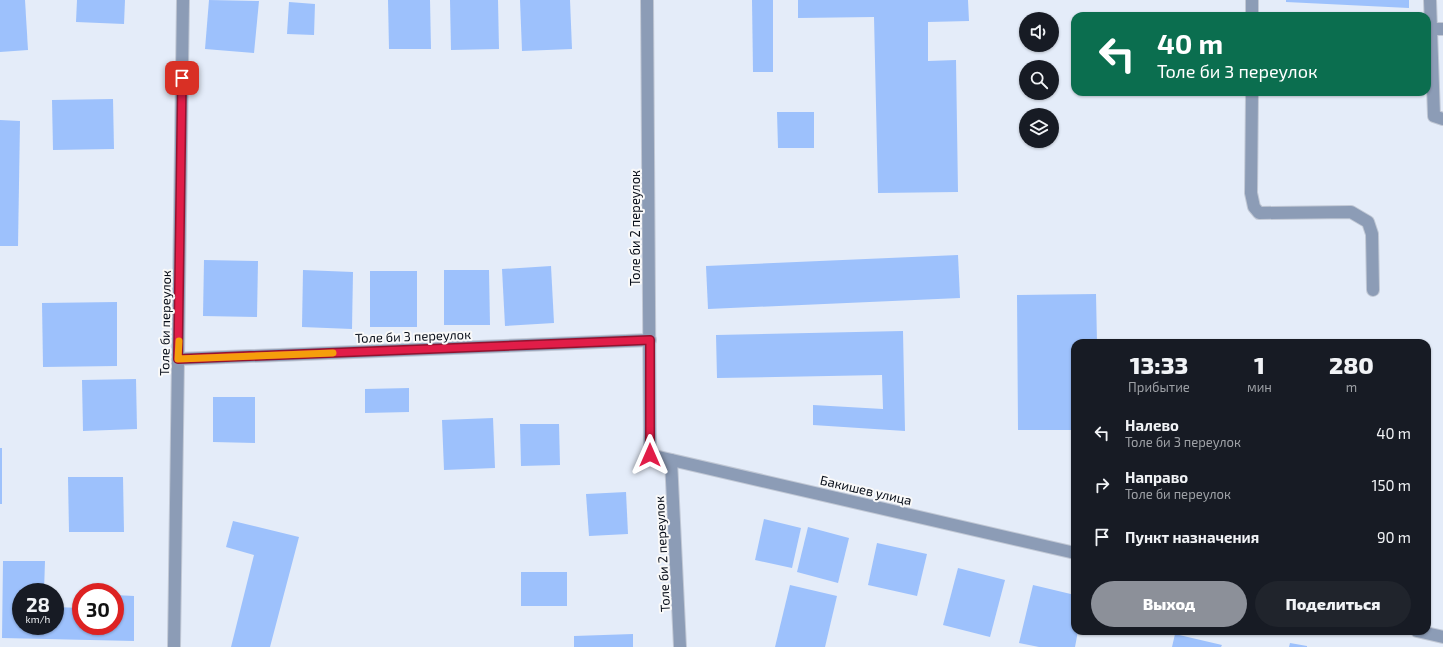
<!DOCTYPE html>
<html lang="ru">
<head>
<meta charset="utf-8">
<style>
  body { margin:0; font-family:"Exo 2",sans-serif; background:#20242c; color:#f1f3f6; height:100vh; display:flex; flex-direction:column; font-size:15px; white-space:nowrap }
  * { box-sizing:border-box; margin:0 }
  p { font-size:13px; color:#9ea1a6 }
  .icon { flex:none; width:22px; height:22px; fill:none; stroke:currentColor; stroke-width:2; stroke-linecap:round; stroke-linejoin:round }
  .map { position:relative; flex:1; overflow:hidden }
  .drawer { position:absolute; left:1071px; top:339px; width:360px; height:296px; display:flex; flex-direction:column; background:#171b24; border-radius:12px; box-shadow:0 1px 3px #0004 }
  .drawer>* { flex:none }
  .guide { position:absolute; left:1071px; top:12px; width:360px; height:84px; border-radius:12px; box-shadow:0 1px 3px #0004; background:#0b6e4f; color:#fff; overflow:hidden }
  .fabs { position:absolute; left:1019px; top:12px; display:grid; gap:8px }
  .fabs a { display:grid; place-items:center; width:40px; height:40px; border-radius:50%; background:#171b24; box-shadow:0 1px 3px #0004; font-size:20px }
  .speed { position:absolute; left:12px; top:583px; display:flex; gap:8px; font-size:20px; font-weight:700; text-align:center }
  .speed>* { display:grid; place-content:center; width:52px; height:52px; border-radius:50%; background:#171b24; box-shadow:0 1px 3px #0004; line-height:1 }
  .speed small { font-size:10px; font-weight:400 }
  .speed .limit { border:6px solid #d22; background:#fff; color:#111 }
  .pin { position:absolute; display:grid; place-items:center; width:34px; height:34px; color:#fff; margin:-17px; border-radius:8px; box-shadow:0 2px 6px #0006 }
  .me { position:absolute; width:44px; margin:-22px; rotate:0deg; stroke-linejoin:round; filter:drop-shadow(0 0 3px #0008) }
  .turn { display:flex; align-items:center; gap:14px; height:84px; padding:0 20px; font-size:18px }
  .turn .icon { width:52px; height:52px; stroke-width:2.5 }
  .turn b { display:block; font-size:28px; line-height:34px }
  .eta { display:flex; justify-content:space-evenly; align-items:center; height:68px; text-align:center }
  .eta b { font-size:24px; font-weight:800; line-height:28px }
  .button { display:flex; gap:8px; margin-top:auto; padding:8px 20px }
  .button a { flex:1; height:46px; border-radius:24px; background:#8c9099; color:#fff; font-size:16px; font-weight:800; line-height:46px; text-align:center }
  .button a+a { background:#20242c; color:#f1f3f6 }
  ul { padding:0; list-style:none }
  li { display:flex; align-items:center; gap:12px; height:52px; padding:0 20px }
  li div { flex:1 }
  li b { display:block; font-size:15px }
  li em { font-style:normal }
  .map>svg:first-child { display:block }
  .building { fill:#9dc1fc }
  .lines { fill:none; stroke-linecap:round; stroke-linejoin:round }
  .minor-casing { stroke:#c1c8d5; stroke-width:14 }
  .minor { stroke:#8c9cb6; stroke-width:12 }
  .route-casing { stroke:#92132f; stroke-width:10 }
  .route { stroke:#e11d48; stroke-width:7 }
  .slow { stroke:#f59e0b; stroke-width:7 }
  .labels { text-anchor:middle; stroke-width:4; stroke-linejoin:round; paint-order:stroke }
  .street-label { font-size:13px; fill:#070d18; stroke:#f9f9f9 }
</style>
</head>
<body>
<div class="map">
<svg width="1443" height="647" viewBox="0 0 1443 647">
  <rect width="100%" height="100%" fill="#e4ecf9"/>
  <!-- building -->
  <g class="building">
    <path d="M0 0H25L28 50 0 52Z"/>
    <path d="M77 0H125L124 24 76 22Z"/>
    <path d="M209 0 259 1 254 53 205 49Z"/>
    <path d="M388 0H430L431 49H389Z"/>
    <path d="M450 0H498L499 49 451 50Z"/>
    <path d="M520 0H570L572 49 522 51Z"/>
    <path d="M752 0H773V72H753Z"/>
    <path d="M798 0H968L969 21 928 22V61L956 60 958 192 878 193 874 17 798 18Z"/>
    <path d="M1286 0H1409V8L1286 2Z"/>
    <path d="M289 2 315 4 314 35 287 34Z"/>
    <path d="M113 99 114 149 53 150 52 100Z"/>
    <path d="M777 112H814V148H778Z"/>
    <path d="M0 120 20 121 18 246H0Z"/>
    <path d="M958 255 960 298 708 309 706 266Z"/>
    <path d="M204 260 258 261 257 317 203 316Z"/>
    <path d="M551 266 554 323 505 326 502 269Z"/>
    <path d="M303 270 353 272 352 329 302 327Z"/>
    <path d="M444 270H489L490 325H444Z"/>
    <rect x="370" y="271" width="47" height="56"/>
    <path d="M1096 294 1097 343H1075V430H1018L1017 295Z"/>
    <path d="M117 302V366L43 367 42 303Z"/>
    <path d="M903 331 905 431 813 425V405L883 409 882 375 717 378 716 335Z"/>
    <path d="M136 379 137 429 83 431 82 380Z"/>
    <path d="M409 388V412L365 413V389Z"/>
    <path d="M213 397H255V443L213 442Z"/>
    <path d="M493 418 495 468 444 470 442 420Z"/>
    <path d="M520 424H559L560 465 521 466Z"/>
    <rect x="0" y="448" width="2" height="56"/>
    <path d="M68 477H123L124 532H69Z"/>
    <path d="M626 492 628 534 589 536 586 494Z"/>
    <path d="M764 519 801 528 792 568 755 560Z"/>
    <path d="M233 521 299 537 270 647H231L254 555 226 547Z"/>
    <path d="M808 527 849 538 838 583 797 572Z"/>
    <path d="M877 543 927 554 917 596 868 585Z"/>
    <path d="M3 561H45L44 592H21V626H55V607L81 608V626H115V595L134 596V641L2 638Z"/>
    <path d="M958 568 1005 580 990 637 943 625Z"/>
    <rect x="521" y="572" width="46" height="34"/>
    <path d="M790 585 837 596 825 647H775Z"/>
    <path d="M1033 585 1075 595V631H1078L1075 647H1039L1019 643Z"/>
    <path d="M633 634V647H574V636Z"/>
    <path d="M1175 634 1222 645 1221 647H1172Z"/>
    <path d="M1290 643 1307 646V647H1289Z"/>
  </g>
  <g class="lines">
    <defs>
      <g id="minor">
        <path d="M647 0 650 455 1075 553"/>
        <path d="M1430 0 1434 116 1443 119"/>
        <path d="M1252 16V0"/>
        <path d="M1431 29H1443"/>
        <path d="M1252 92 1251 193 1254 207 1259 213 1351 212 1368 222 1372 234 1373 290"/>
        <path d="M178 359 650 340"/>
        <path d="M671 460 680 647"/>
        <path d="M1417 631 1443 637"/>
        <path d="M174 647 183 0"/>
      </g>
    </defs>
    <!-- minor casing -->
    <use href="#minor" class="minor-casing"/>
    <!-- minor -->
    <use href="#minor" class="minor"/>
  </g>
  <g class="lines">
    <defs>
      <path id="route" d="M182 78 178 359 650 340V455"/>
    </defs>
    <!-- route casing -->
    <use href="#route" class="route-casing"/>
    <!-- route -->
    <use href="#route" class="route"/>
    <!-- slow -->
    <path class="slow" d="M179 341 178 359 333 353"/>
  </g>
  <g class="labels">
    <!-- street labels -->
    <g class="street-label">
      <text transform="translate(635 228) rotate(-90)" y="5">Толе би 2 переулок</text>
      <text transform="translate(165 323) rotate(-89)" y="5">Толе би переулок</text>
      <text transform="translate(413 336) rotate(-2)" y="5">Толе би 3 переулок</text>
      <text transform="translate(866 490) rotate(13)" y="5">Бакишев улица</text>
      <text transform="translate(662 554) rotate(-93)" y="5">Толе би 2 переулок</text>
    </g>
  </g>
</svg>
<div class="fabs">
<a><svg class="icon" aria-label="sound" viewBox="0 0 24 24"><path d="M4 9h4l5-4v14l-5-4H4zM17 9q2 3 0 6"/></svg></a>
<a><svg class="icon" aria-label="search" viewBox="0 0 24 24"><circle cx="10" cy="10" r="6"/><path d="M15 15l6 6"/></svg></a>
<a><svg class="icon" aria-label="layers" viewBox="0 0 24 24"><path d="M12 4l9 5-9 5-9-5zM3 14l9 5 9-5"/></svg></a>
</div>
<div class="speed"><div>28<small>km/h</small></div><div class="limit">30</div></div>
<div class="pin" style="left:182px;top:78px;background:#d93025"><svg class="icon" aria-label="arrive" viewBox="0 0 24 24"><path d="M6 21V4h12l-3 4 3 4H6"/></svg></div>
<svg class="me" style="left:650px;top:455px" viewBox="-20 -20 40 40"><path d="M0-17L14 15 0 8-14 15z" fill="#e11d48" stroke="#fff" stroke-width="4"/></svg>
<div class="guide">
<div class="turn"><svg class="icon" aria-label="left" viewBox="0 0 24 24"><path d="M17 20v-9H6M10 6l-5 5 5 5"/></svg><div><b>40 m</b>Толе би 3 переулок</div></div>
</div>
<section class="drawer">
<div class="eta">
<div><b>13:33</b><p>Прибытие</p></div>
<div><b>1</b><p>мин</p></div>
<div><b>280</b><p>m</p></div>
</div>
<ul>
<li><svg class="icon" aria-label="left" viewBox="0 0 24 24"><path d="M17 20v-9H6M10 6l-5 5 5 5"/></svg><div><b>Налево</b><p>Толе би 3 переулок</p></div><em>40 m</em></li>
<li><svg class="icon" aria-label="right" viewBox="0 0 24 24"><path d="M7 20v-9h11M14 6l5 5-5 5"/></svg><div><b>Направо</b><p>Толе би переулок</p></div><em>150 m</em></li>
<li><svg class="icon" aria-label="arrive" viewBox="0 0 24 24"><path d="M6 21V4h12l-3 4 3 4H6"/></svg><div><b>Пункт назначения</b></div><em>90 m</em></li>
</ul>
<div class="button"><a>Выход</a><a>Поделиться</a></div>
</section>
</div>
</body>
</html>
